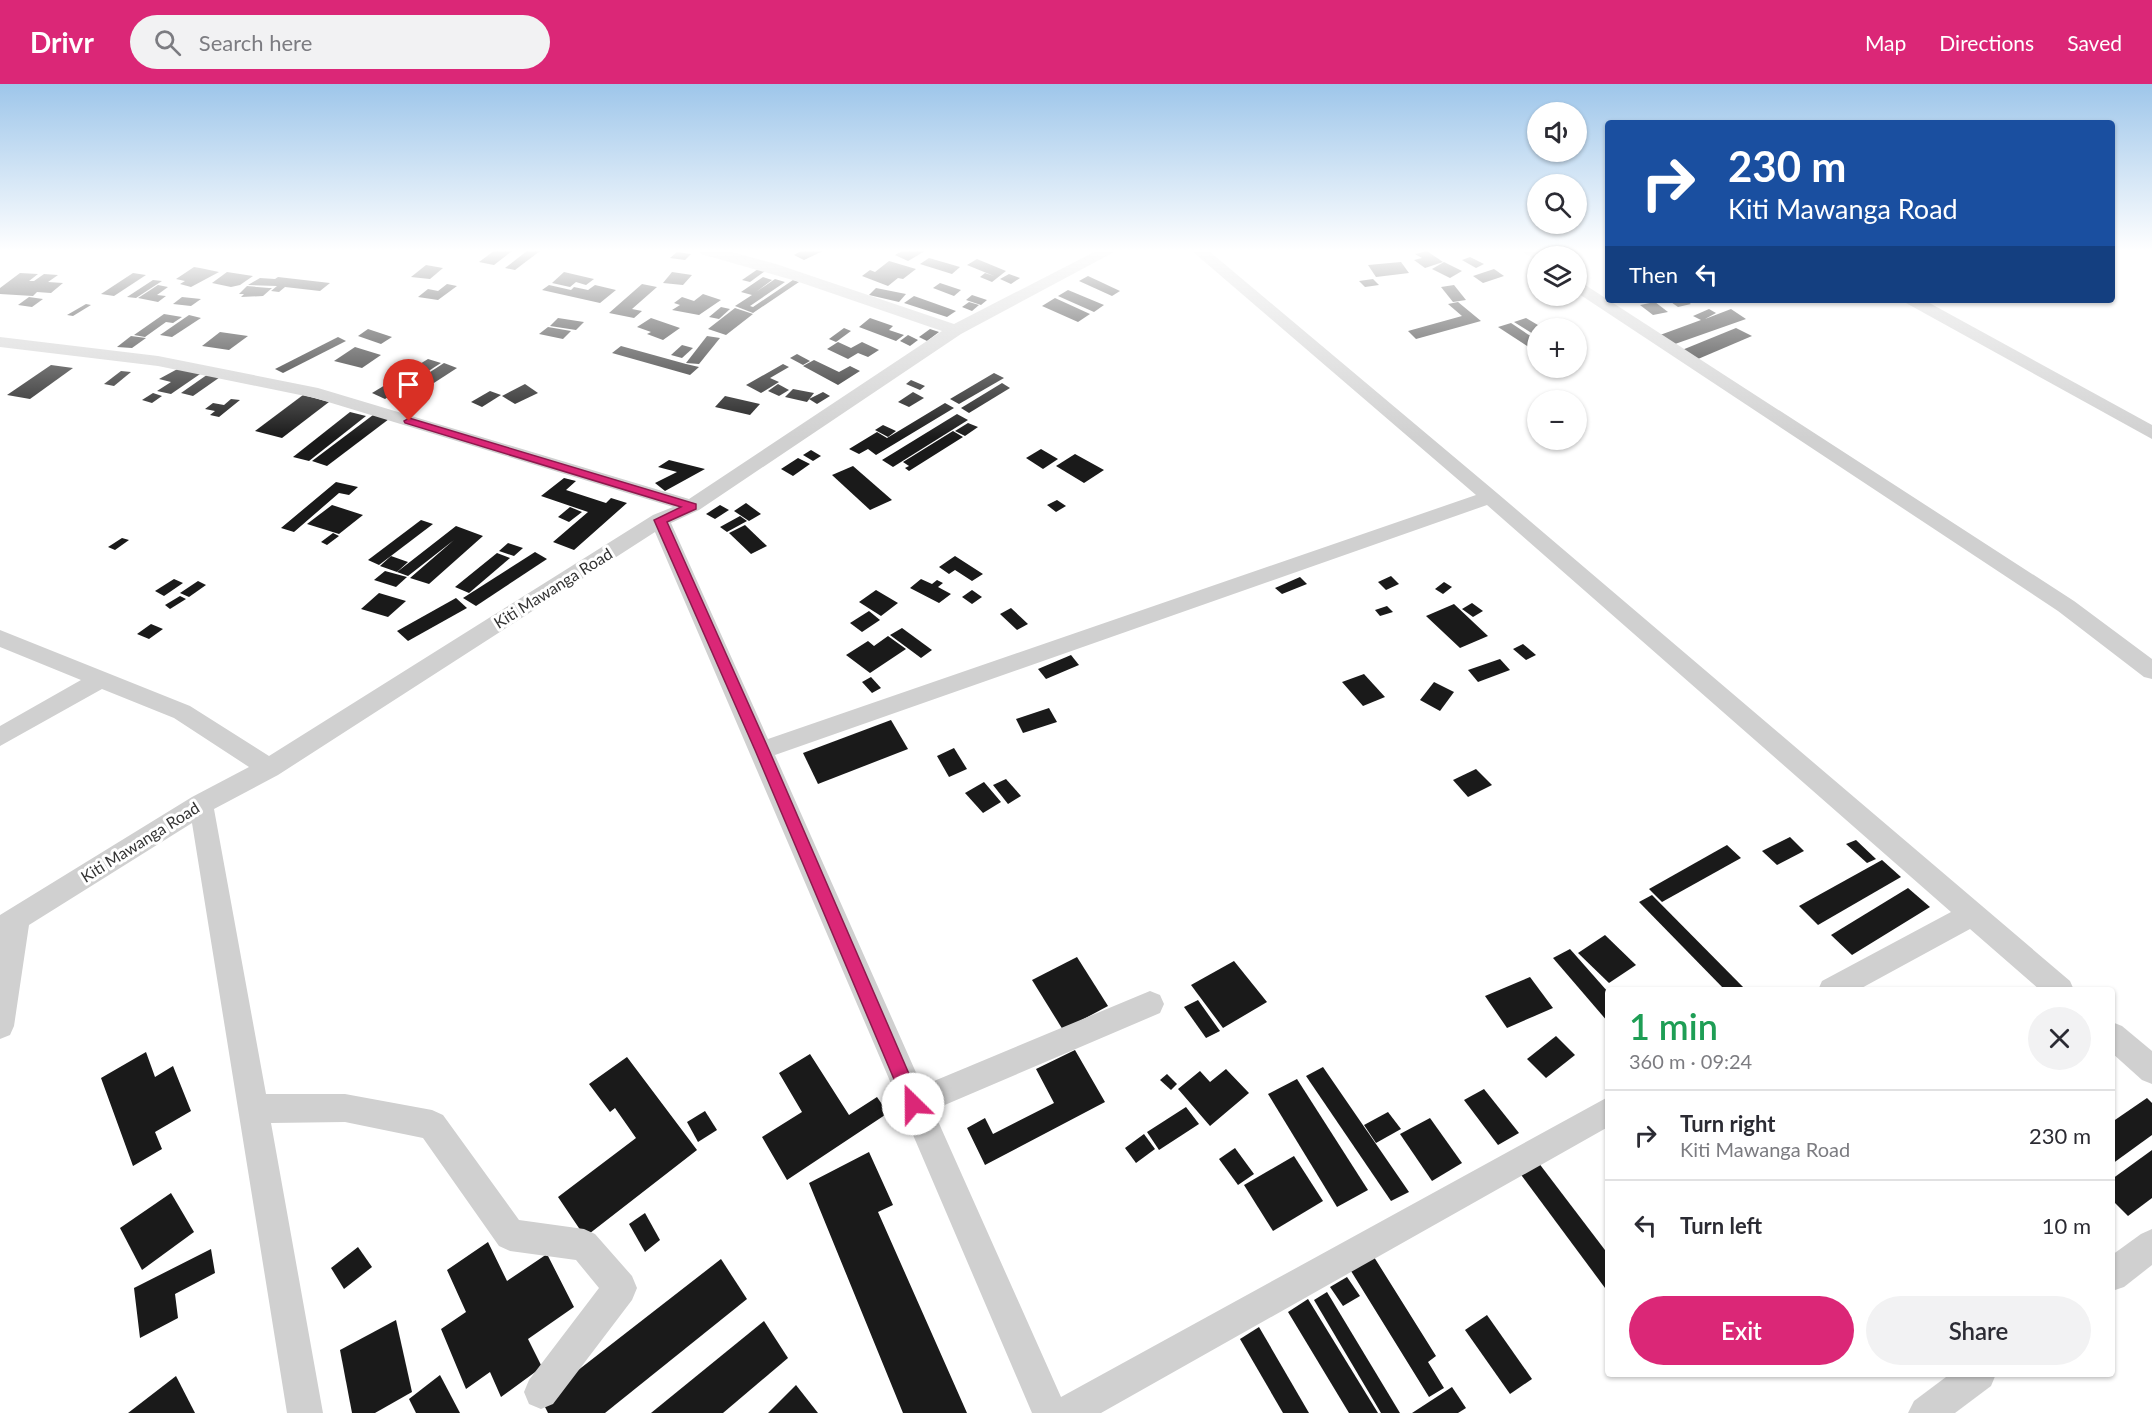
<!DOCTYPE html>
<html lang="en">
<head>
<meta charset="utf-8">
<style>
  body { margin:0; font-family:Lato,sans-serif; background:#f2f2f3; color:#2b2b33; height:100vh; display:flex; flex-direction:column; font-size:22px; white-space:nowrap }
  * { box-sizing:border-box; margin:0 }
  p { font-size:20px; color:#7c7c81 }
  .icon { flex:none; width:33px; height:33px; fill:none; stroke:currentColor; stroke-width:2; stroke-linecap:round; stroke-linejoin:round }
  .map { position:relative; flex:1; overflow:hidden }
  .panel { position:absolute; left:1605px; top:903px; width:510px; height:390px; display:flex; flex-direction:column; background:#fff; border-radius:6px; box-shadow:0 2px 4px #0004 }
  .panel>* { flex:none }
  .hud { position:absolute; left:1605px; top:36px; width:510px; height:183px; border-radius:6px; box-shadow:0 2px 4px #0004; background:#1a4fa0; color:#fff; overflow:hidden }
  .tools { position:absolute; left:1527px; top:18px; display:grid; gap:12px }
  .tools a { display:grid; place-items:center; width:60px; height:60px; border-radius:50%; background:#fff; box-shadow:0 2px 4px #0004; font-size:30px }
  .pin { position:absolute; display:grid; place-items:center; width:51px; height:51px; color:#fff; margin:-62px -26px; border-radius:50% 50% 50% 0; rotate:-45deg; box-shadow:0 0 6px #0007 }
  .pin .icon { rotate:45deg }
  .me { position:absolute; width:66px; margin:-33px; rotate:337deg; stroke-linejoin:round; filter:drop-shadow(0 0 4px #0008) }
  .turn { display:flex; align-items:center; gap:21px; height:126px; padding:0 24px; font-size:27px }
  .turn .icon { width:78px; height:78px; stroke-width:2.5 }
  .turn b { display:block; font-size:42px; line-height:51px }
  .then { display:flex; align-items:center; height:57px; padding:0 24px; background:#0003; gap:12px; font-size:22px }
  .round { display:grid; place-items:center; flex:none; width:63px; height:63px; border-radius:32px; background:#f2f2f3 }
  .headline { display:flex; align-items:center; justify-content:space-between; height:102px; padding:0 24px }
  h1 { font-size:36px; font-weight:600; line-height:45px; color:#1e9e55 }
  .cta { display:flex; gap:12px; margin-top:auto; padding:12px 24px }
  .cta a { flex:1; height:69px; border-radius:36px; background:#db2777; color:#fff; font-size:24px; font-weight:600; line-height:69px; text-align:center }
  .cta a+a { background:#f2f2f3; color:#2b2b33 }
  ul { padding:0; list-style:none }
  li { display:flex; align-items:center; gap:18px; height:90px; padding:0 24px; border-top:2px solid #e1e1e2 }
  li div { flex:1 }
  li b { display:block; font-size:22px }
  li em { font-style:normal }
  header { display:flex; align-items:center; gap:36px; box-sizing:border-box; height:84px; padding:0 30px; background:#db2777; color:#fff }
  header strong { font-size:28px }
  nav { display:flex; gap:33px; margin-inline-start:auto; font-size:21px }
  .search { width:420px; height:54px; background:#f2f2f3; display:flex; align-items:center; gap:15px; box-sizing:border-box; padding:0 21px; border-radius:33px; color:#7c7c81; font-size:22px }
  .map>svg:first-child { display:block }
  .building { fill:#1a1a1a }
  .lines { fill:none; stroke-linecap:round; stroke-linejoin:round }
  .minor { fill:#d0d0d0; fill-rule:evenodd }
  .route { fill:#db2777; stroke:#8e194d; stroke-width:1.5 }
  .labels { text-anchor:middle; stroke-width:6; stroke-linejoin:round; paint-order:stroke }
  .street-label { font-size:16px; fill:#333; stroke:#fff }
</style>
</head>
<body>
<header>
<strong>Drivr</strong>
<div class="search"><svg class="icon" aria-label="search" viewBox="0 0 24 24"><circle cx="10" cy="10" r="6"/><path d="M15 15l6 6"/></svg>Search here</div>
<nav><a>Map</a><a>Directions</a><a>Saved</a></nav>
</header>
<div class="map">
<svg width="2152" height="1329" viewBox="0 0 2152 1329">
  <rect width="100%" height="100%" fill="#fff"/>
  <!-- building -->
  <g class="building">
    <path d="M494 167H512L494 181 479 178Z"/>
    <path d="M527 167H540L515 186 505 184Z"/>
    <path d="M801 167H823L804 176 794 171Z"/>
    <path d="M902 167H925L908 177 895 171Z"/>
    <path d="M1427 167 1443 178 1425 184 1414 176 1422 174 1415 170Z"/>
    <path d="M677 168 691 170 685 176 670 174Z"/>
    <path d="M1470 173 1484 180 1476 184 1462 176Z"/>
    <path d="M929 174 960 183 952 190 920 180Z"/>
    <path d="M977 175 1006 187 992 198 980 193 985 189 994 192 967 181Z"/>
    <path d="M889 177 916 185 903 195 898 194 888 202 862 192 870 186 875 188Z"/>
    <path d="M1401 178 1409 189 1376 193 1368 181Z"/>
    <path d="M1444 178 1462 187 1450 194 1432 185Z"/>
    <path d="M426 181 443 184 430 195 411 193Z"/>
    <path d="M194 183 200 184 219 188 191 203 180 200 185 197 176 195Z"/>
    <path d="M758 185 765 187 750 198 742 196Z"/>
    <path d="M1494 185 1504 192 1483 199 1473 192Z"/>
    <path d="M227 188 253 192 240 201 231 203 212 199Z"/>
    <path d="M564 188 594 195 586 201 576 198 570 203 552 199Z"/>
    <path d="M672 188 692 191 683 201 663 199Z"/>
    <path d="M20 189 38 190 29 197H34L44 190 58 191 48 198 63 199 51 209 37 208 33 212 0 210V204Z"/>
    <path d="M133 189 146 191 114 212 101 210Z"/>
    <path d="M1009 190 1020 194 1011 200 1000 195Z"/>
    <path d="M1088 192 1120 207 1112 212 1079 197Z"/>
    <path d="M278 193 330 199 320 207 285 203 279 208 271 207 277 202 248 201 260 194 275 195Z"/>
    <path d="M763 193 772 196 756 208 775 195 785 198 750 222 753 223 793 196 799 198 753 229 735 222 752 211 741 208Z"/>
    <path d="M1373 195 1379 201 1365 203 1359 197Z"/>
    <path d="M153 196 162 197 136 214 127 213Z"/>
    <path d="M940 199 961 206 954 212 933 204Z"/>
    <path d="M447 200 457 202 438 216 418 213 428 205 438 207Z"/>
    <path d="M642 200 657 203 632 225 642 227 634 234 609 229Z"/>
    <path d="M158 201 168 203 157 211 166 212 158 218 138 214Z"/>
    <path d="M549 201 571 206 574 203 588 206 595 201 616 206 600 219 542 206Z"/>
    <path d="M1454 201 1466 216 1453 218 1441 203Z"/>
    <path d="M247 202 269 204H272L263 212 241 213 244 210H239Z"/>
    <path d="M876 204 906 210 899 218 869 211Z"/>
    <path d="M1068 206 1104 221 1094 228 1058 212Z"/>
    <path d="M703 210 721 216 699 231 672 226 680 221 674 219 682 213 694 217Z"/>
    <path d="M972 211 987 216 981 221 966 216Z"/>
    <path d="M914 212 956 227 947 233 904 219Z"/>
    <path d="M29 213 43 215 32 223 18 221Z"/>
    <path d="M182 213 201 215 191 222 173 220Z"/>
    <path d="M1055 214 1090 230 1078 238 1042 222Z"/>
    <path d="M1668 216H1685L1691 220 1678 223Z"/>
    <path d="M969 218 979 221 972 227 962 223Z"/>
    <path d="M1458 218 1481 237 1416 255 1408 247 1462 232 1448 220Z"/>
    <path d="M1655 218 1668 228 1653 231 1640 221Z"/>
    <path d="M86 220 91 221 73 232 67 231Z"/>
    <path d="M721 223 730 225 719 235 709 233Z"/>
    <path d="M735 224 753 230 726 251 708 245Z"/>
    <path d="M1709 225 1716 229 1705 235 1731 225 1746 235 1675 260 1660 251 1701 236 1693 232Z"/>
    <path d="M164 230 182 233 173 239 166 238 145 253 134 251Z"/>
    <path d="M189 231 201 234 172 253 160 251Z"/>
    <path d="M558 234 584 238 576 246 550 242Z"/>
    <path d="M651 234 680 244 663 256 647 250 651 248 637 243Z"/>
    <path d="M870 234 893 242 889 246 904 251 896 257 859 243Z"/>
    <path d="M1526 234 1543 244H1538V253L1514 238Z"/>
    <path d="M1511 239 1538 257V269L1498 243Z"/>
    <path d="M548 243 571 247 563 255 539 250Z"/>
    <path d="M844 244 851 247 836 258 829 255Z"/>
    <path d="M1736 244 1752 252 1698 275 1682 266Z"/>
    <path d="M368 245 392 253 381 260 358 252Z"/>
    <path d="M930 245 939 248 927 257 919 253Z"/>
    <path d="M220 248 248 252 229 266 202 262Z"/>
    <path d="M908 251 918 256 910 262 900 257Z"/>
    <path d="M131 252 146 254 132 264 117 263Z"/>
    <path d="M707 252 720 254 699 280 686 279Z"/>
    <path d="M338 253 346 257 283 289 275 285Z"/>
    <path d="M838 258 851 264 862 258 879 266 868 273 858 269 848 275 827 265Z"/>
    <path d="M682 261 693 264 682 274 671 271Z"/>
    <path d="M621 262 686 280 699 283 690 291 612 269Z"/>
    <path d="M355 263 381 271 362 284 334 277Z"/>
    <path d="M797 270 810 277 803 281 790 274Z"/>
    <path d="M428 275 441 279 385 315 372 309Z"/>
    <path d="M814 276 839 288 850 282 860 287 838 301 803 282Z"/>
    <path d="M444 279 457 284 403 319 390 314Z"/>
    <path d="M783 280 789 283 770 294 779 298 761 309 746 301Z"/>
    <path d="M51 281 73 284 30 315 7 311Z"/>
    <path d="M183 282 203 288 171 310 157 307 171 298 159 295Z"/>
    <path d="M121 287 131 288 114 302 104 300Z"/>
    <path d="M211 288 223 291 193 312 181 309Z"/>
    <path d="M994 289 1004 294 959 320 950 315Z"/>
    <path d="M911 296 925 302 920 306 906 300Z"/>
    <path d="M1002 299 1010 304 969 329 961 324Z"/>
    <path d="M525 300 538 309 515 320 502 312Z"/>
    <path d="M778 300 789 306 779 312 768 307Z"/>
    <path d="M793 305 814 309 807 318 785 313Z"/>
    <path d="M490 307 501 311 482 323 471 318Z"/>
    <path d="M823 308 830 312 817 320 809 315Z"/>
    <path d="M913 308 924 314 909 323 898 318Z"/>
    <path d="M153 309 162 312 152 319 142 316Z"/>
    <path d="M303 311 329 318 282 354 255 347Z"/>
    <path d="M725 312 760 320 750 331 715 323Z"/>
    <path d="M231 315 240 316 219 333 210 331 215 327 205 325 213 319 224 321Z"/>
    <path d="M945 319 954 324 876 371 868 365 859 370 849 365 877 348 887 354Z"/>
    <path d="M350 328 366 332 309 377 293 373Z"/>
    <path d="M957 330 968 336 893 383 882 376Z"/>
    <path d="M373 331 389 335 327 382 312 377Z"/>
    <path d="M968 339 978 343 965 352 955 347Z"/>
    <path d="M883 341 896 347 888 353 875 346Z"/>
    <path d="M953 347 963 353 909 387 905 384 909 382 903 378Z"/>
    <path d="M1041 365 1058 375 1043 385 1026 374Z"/>
    <path d="M811 366 821 372 813 377 803 371Z"/>
    <path d="M1075 370 1104 386 1084 399 1056 382Z"/>
    <path d="M798 374 810 380 793 392 781 385Z"/>
    <path d="M669 376 705 385 665 407 655 399 677 388 658 383Z"/>
    <path d="M853 382 892 416 870 426 832 391Z"/>
    <path d="M564 394 576 397 566 406 606 419 611 414 627 419 574 466 553 458 588 428 541 412Z"/>
    <path d="M336 398 358 403 349 411 339 409 294 448 281 444Z"/>
    <path d="M1057 416 1066 422 1056 428 1047 421Z"/>
    <path d="M746 419 761 430 749 437 734 427Z"/>
    <path d="M332 421 363 431 339 450 307 440Z"/>
    <path d="M720 421 729 426 715 435 706 430Z"/>
    <path d="M570 423 582 428 569 438 558 433Z"/>
    <path d="M740 432 747 437 727 448 720 443Z"/>
    <path d="M421 436 433 440 379 481 368 476Z"/>
    <path d="M745 441 767 462 751 470 729 449Z"/>
    <path d="M456 442 483 452 429 500 410 494 454 456 408 492 397 488Z"/>
    <path d="M333 449 339 452 327 461 321 458Z"/>
    <path d="M122 454 129 456 115 466 108 463Z"/>
    <path d="M508 459 523 464 514 472 499 467Z"/>
    <path d="M535 468 547 475 476 522 463 514Z"/>
    <path d="M497 469 510 474 469 509 455 503Z"/>
    <path d="M391 472 408 478 397 488 380 482Z"/>
    <path d="M955 472 983 490 972 497 955 486 949 490 939 483Z"/>
    <path d="M385 487 407 493 396 503 374 496Z"/>
    <path d="M1391 492 1399 500 1386 506 1378 498Z"/>
    <path d="M1300 493 1307 500 1282 510 1275 504Z"/>
    <path d="M174 495 183 499 164 512 155 507Z"/>
    <path d="M921 495 932 500 937 496 943 499 938 503 951 510 939 519 910 504Z"/>
    <path d="M198 497 206 501 189 513 180 509Z"/>
    <path d="M1444 498 1452 503 1443 510 1435 505Z"/>
    <path d="M876 506 898 519 881 532 859 518Z"/>
    <path d="M972 506 982 513 972 520 962 513Z"/>
    <path d="M379 509 406 517 388 533 361 525Z"/>
    <path d="M180 512 186 515 170 525 165 521Z"/>
    <path d="M456 514 467 524 408 557 397 547Z"/>
    <path d="M1472 519 1483 527 1473 533 1462 525Z"/>
    <path d="M1454 520 1488 552 1460 564 1426 532Z"/>
    <path d="M1387 522 1393 528 1380 532 1375 526Z"/>
    <path d="M1011 524 1028 540 1017 546 1000 530Z"/>
    <path d="M869 527 880 536 862 548 850 539Z"/>
    <path d="M151 540 163 545 149 555 137 550Z"/>
    <path d="M902 544 932 566 921 574 890 551Z"/>
    <path d="M888 552 906 565 870 589 846 571 868 557 874 562Z"/>
    <path d="M1523 560 1536 571 1526 576 1513 565Z"/>
    <path d="M1071 571 1079 581 1046 595 1038 585Z"/>
    <path d="M1500 575 1510 586 1478 598 1468 586Z"/>
    <path d="M1364 590 1385 613 1363 622 1342 598Z"/>
    <path d="M871 593 881 604 872 609 862 598Z"/>
    <path d="M1434 598 1454 608 1440 627 1420 616Z"/>
    <path d="M1049 624 1057 638 1023 649 1016 635Z"/>
    <path d="M891 636 908 665 818 700 803 669Z"/>
    <path d="M954 664 967 685 949 693 937 672Z"/>
    <path d="M1476 685 1492 701 1468 713 1453 696Z"/>
    <path d="M1006 695 1021 712 1008 720 993 701Z"/>
    <path d="M984 698 1001 718 983 729 965 709Z"/>
    <path d="M1790 753 1804 767 1777 781 1762 767Z"/>
    <path d="M1856 756 1876 775 1867 779 1846 760Z"/>
    <path d="M1727 761 1741 774 1662 818 1649 805Z"/>
    <path d="M1882 776 1901 793 1818 841 1799 822Z"/>
    <path d="M1908 804 1930 823 1852 871 1831 851Z"/>
    <path d="M1652 811 1746 906H1725L1639 818Z"/>
    <path d="M1605 851 1636 881 1609 899 1578 869Z"/>
    <path d="M1570 865 1608 908V938L1553 874Z"/>
    <path d="M1077 873 1108 922 1063 946 1032 896Z"/>
    <path d="M1234 877 1267 918 1223 944 1191 901Z"/>
    <path d="M1530 893 1553 924 1507 944 1485 912Z"/>
    <path d="M1198 916 1220 947 1206 954 1184 923Z"/>
    <path d="M1556 952 1575 971 1546 994 1527 975Z"/>
    <path d="M1075 966 1105 1018 985 1081 967 1044 985 1034 993 1050 1054 1019 1036 985Z"/>
    <path d="M146 968 155 993 173 982 191 1027 155 1048 162 1065 133 1082 101 994Z"/>
    <path d="M810 970 849 1031 877 1013 888 1029 787 1096 762 1053 802 1028 779 989Z"/>
    <path d="M627 973 697 1066 585 1153 558 1113 636 1054 615 1024 610 1028 589 1000Z"/>
    <path d="M1323 983 1409 1108 1391 1117 1306 992Z"/>
    <path d="M1226 985 1249 1009 1210 1042 1178 1005 1200 987 1210 998Z"/>
    <path d="M1167 990 1177 1000 1171 1006 1160 996Z"/>
    <path d="M1297 995 1368 1106 1337 1123 1268 1010Z"/>
    <path d="M1484 1005 1519 1049 1498 1061 1464 1016Z"/>
    <path d="M2147 1014 2152 1019V1051L2112 1080V1038Z"/>
    <path d="M1186 1023 1199 1040 1159 1066 1147 1048Z"/>
    <path d="M705 1027 717 1046 698 1058 687 1038Z"/>
    <path d="M1388 1028 1401 1045 1376 1059 1364 1041Z"/>
    <path d="M1430 1034 1462 1079 1432 1097 1400 1050Z"/>
    <path d="M1144 1050 1155 1065 1136 1079 1125 1064Z"/>
    <path d="M1235 1064 1254 1090 1238 1101 1219 1075Z"/>
    <path d="M2152 1066V1114L2128 1132 2112 1116V1095Z"/>
    <path d="M869 1068 893 1121 878 1128 967 1329H903L809 1099Z"/>
    <path d="M1294 1072 1323 1117 1273 1147 1244 1101Z"/>
    <path d="M1538 1078 1608 1170V1208L1519 1088Z"/>
    <path d="M171 1109 194 1148 142 1186 120 1144Z"/>
    <path d="M645 1129 660 1156 645 1168 629 1140Z"/>
    <path d="M488 1158 507 1197 547 1170 574 1223 528 1255 542 1283 501 1313 490 1288 466 1305 441 1245 466 1228 447 1186Z"/>
    <path d="M358 1163 372 1183 344 1205 331 1184Z"/>
    <path d="M211 1165 215 1189 175 1210 178 1234 140 1254 134 1204Z"/>
    <path d="M1374 1173 1436 1272 1428 1278 1444 1304 1429 1313 1351 1187Z"/>
    <path d="M721 1175 747 1215 605 1329H548L541 1315Z"/>
    <path d="M1347 1193 1360 1212 1343 1222 1330 1203Z"/>
    <path d="M1327 1208 1400 1329H1381L1314 1216Z"/>
    <path d="M1308 1215 1378 1329H1349L1288 1228Z"/>
    <path d="M1487 1231 1532 1295 1510 1310 1465 1246Z"/>
    <path d="M396 1236 412 1308 375 1329H352L340 1266Z"/>
    <path d="M764 1237 788 1274 723 1329H651Z"/>
    <path d="M1259 1243 1309 1329H1283L1240 1255Z"/>
    <path d="M440 1291 460 1329H416L409 1315Z"/>
    <path d="M176 1292 195 1329H128Z"/>
    <path d="M796 1301 818 1329H768Z"/>
    <path d="M1452 1303 1466 1324 1458 1329H1412Z"/>
  </g>
  <g class="lines">
    <!-- minor -->
    <g class="minor">
      <path d="M700 167H728L776 180 954 240 1096 167H1116L961 250 699 426 671 439 768 655 1476 411 1192 167H1209L1497 409 2070 897 2074 906H2040L1970 845 1858 906H1818L1822 897 1951 828 1487 421 775 671 922 1002 1150 907 1160 911 1164 920 1160 929 933 1026 1061 1313 1608 1013V1043L1101 1329H1032L655 448 278 691 214 725 266 1010H345L432 1026 443 1031 519 1136 584 1145 595 1150 632 1192 637 1204 632 1216 553 1320 541 1325 529 1320 524 1308 529 1296 599 1204 576 1176 510 1167 499 1162 423 1054 345 1038 271 1039 323 1329H287L192 739 29 841 14 942 10 951 0 955V831L192 713 249 683 174 634 102 605 0 662V642L81 596 0 563V546L190 622 269 672 653 431 673 423 315 314 158 282 0 263V253L158 272 318 304 689 415 942 247 796 197 701 170Z"/>
      <path d="M1522 167H1540L1545 172H1538V178Z"/>
      <path d="M1576 195 2074 517 2152 575V595L2144 593 2058 527 1576 208Z"/>
      <path d="M1904 216H1924L2152 341V355L1906 219Z"/>
      <path d="M2112 938 2122 942 2152 967V1000L2142 996 2112 969Z"/>
      <path d="M2152 1145V1181L2124 1203 2112 1207V1171L2141 1150Z"/>
      <path d="M1950 1290H1996L1991 1302 1955 1329H1908L1914 1317Z"/>
    </g>
  </g>
  <!-- sky -->
  <linearGradient id="sky" x2="0" y2="1"><stop stop-color="#9ec6ea"/><stop offset="0.47" stop-color="#fff"/><stop offset="1" stop-color="#fff" stop-opacity="0"/></linearGradient>
  <rect width="2152" height="354" fill="url(#sky)"/>
  <!-- route -->
  <path class="route" d="M409 334 696 420V425L667 438 769 666 922 1020 919 1026 913 1028 907 1026 755 666 654 436 681 423 405 339 404 337Z"/>
  <g class="labels">
    <!-- street labels -->
    <g class="street-label">
      <text transform="translate(553 504) rotate(-32)" y="6">Kiti Mawanga Road</text>
      <text transform="translate(140 758) rotate(-32)" y="6">Kiti Mawanga Road</text>
    </g>
  </g>
</svg>
<div class="tools">
<a><svg class="icon" aria-label="sound" viewBox="0 0 24 24"><path d="M4 9h4l5-4v14l-5-4H4zM17 9q2 3 0 6"/></svg></a>
<a><svg class="icon" aria-label="search" viewBox="0 0 24 24"><circle cx="10" cy="10" r="6"/><path d="M15 15l6 6"/></svg></a>
<a><svg class="icon" aria-label="layers" viewBox="0 0 24 24"><path d="M12 4l9 5-9 5-9-5zM3 14l9 5 9-5"/></svg></a>
<a>+</a>
<a>−</a>
</div>
<div class="pin" style="left:409px;top:337px;background:#d93025"><svg class="icon" aria-label="arrive" viewBox="0 0 24 24"><path d="M6 21V4h12l-3 4 3 4H6"/></svg></div>
<svg class="me" style="left:913px;top:1020px" viewBox="-20 -20 40 40"><circle r="19" fill="#fff"/><path d="M0-13L10 11 0 6-10 11z" fill="#db2777"/></svg>
<div class="hud">
<div class="turn"><svg class="icon" aria-label="right" viewBox="0 0 24 24"><path d="M7 20v-9h11M14 6l5 5-5 5"/></svg><div><b>230 m</b>Kiti Mawanga Road</div></div>
<div class="then">Then<svg class="icon" aria-label="left" viewBox="0 0 24 24"><path d="M17 20v-9H6M10 6l-5 5 5 5"/></svg></div>
</div>
<section class="panel">
<div class="headline"><div><h1>1 min</h1><p>360 m · 09:24</p></div><a class="round"><svg class="icon" aria-label="close" viewBox="0 0 24 24"><path d="M6 6l12 12M18 6L6 18"/></svg></a></div>
<ul>
<li><svg class="icon" aria-label="right" viewBox="0 0 24 24"><path d="M7 20v-9h11M14 6l5 5-5 5"/></svg><div><b>Turn right</b><p>Kiti Mawanga Road</p></div><em>230 m</em></li>
<li><svg class="icon" aria-label="left" viewBox="0 0 24 24"><path d="M17 20v-9H6M10 6l-5 5 5 5"/></svg><div><b>Turn left</b></div><em>10 m</em></li>
</ul>
<div class="cta"><a>Exit</a><a>Share</a></div>
</section>
</div>
</body>
</html>
